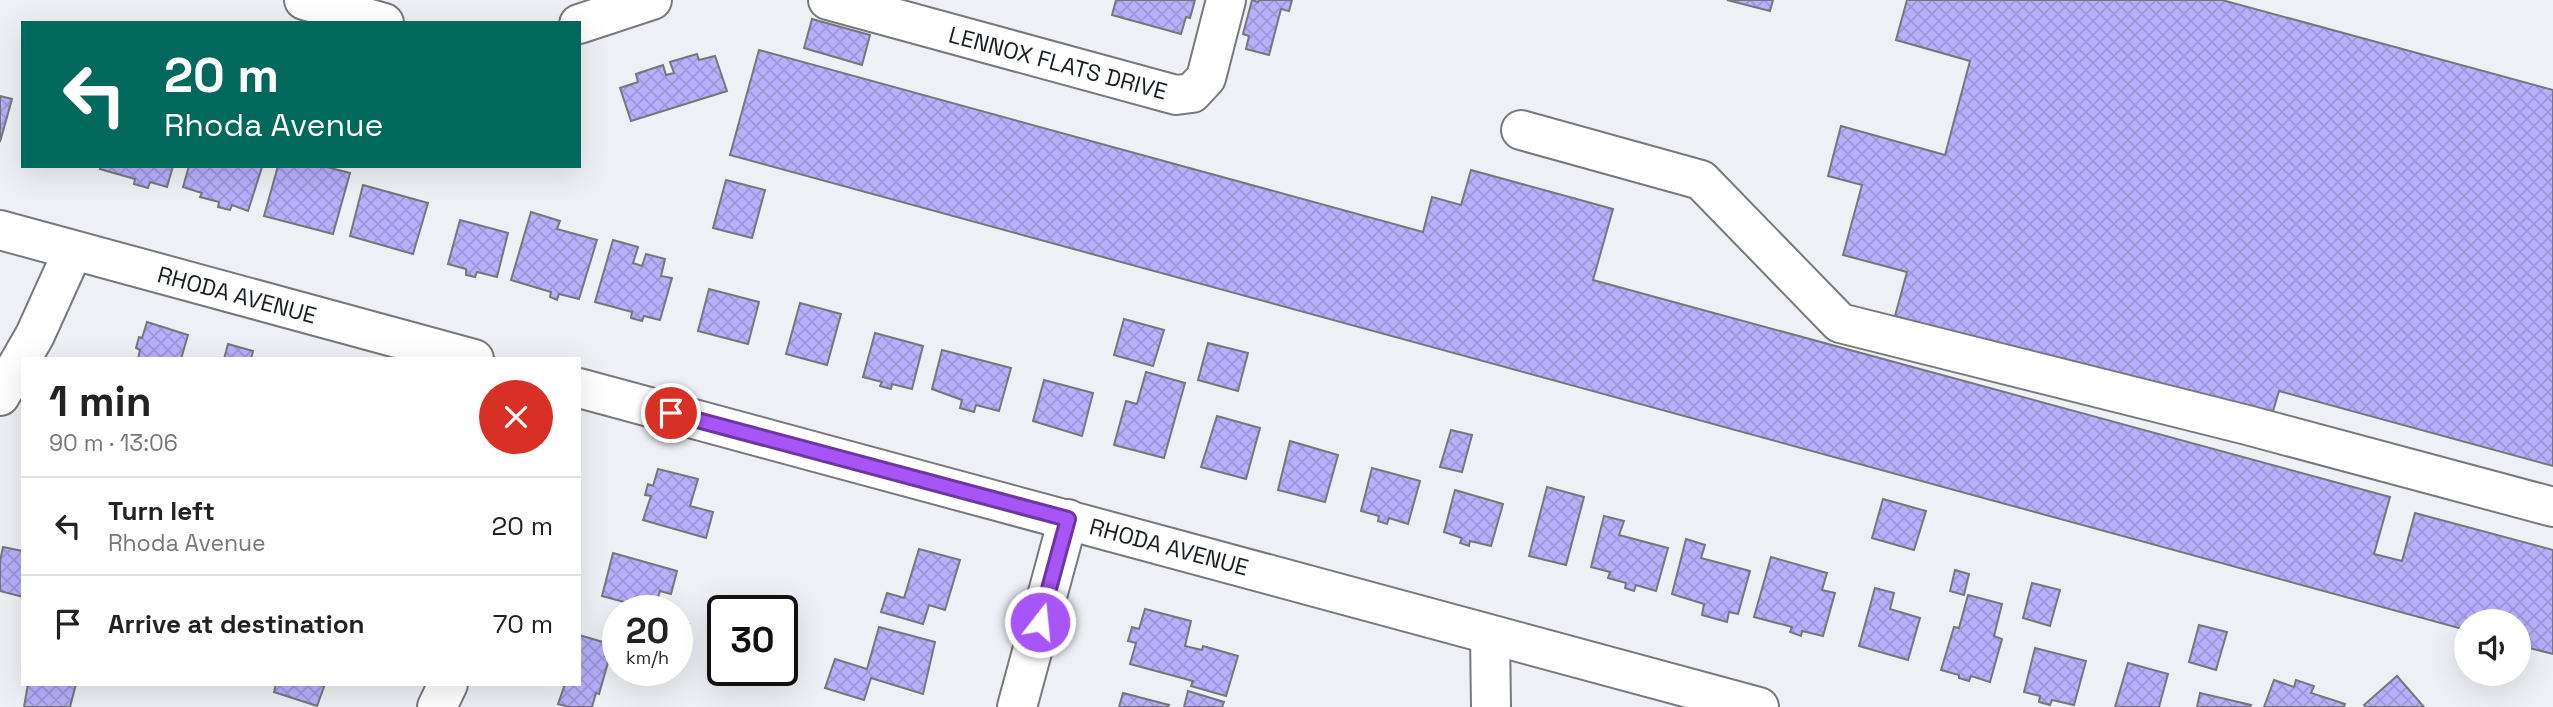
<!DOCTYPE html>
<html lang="en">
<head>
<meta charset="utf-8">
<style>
  body { margin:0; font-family:"Space Grotesk",sans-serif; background:#f6f6f6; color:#222; height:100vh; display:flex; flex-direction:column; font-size:26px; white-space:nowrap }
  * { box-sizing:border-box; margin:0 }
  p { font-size:23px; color:#767676 }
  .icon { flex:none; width:38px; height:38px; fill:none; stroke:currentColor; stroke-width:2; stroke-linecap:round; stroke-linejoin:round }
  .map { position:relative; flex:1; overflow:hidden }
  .panel { position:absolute; left:21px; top:357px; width:560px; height:329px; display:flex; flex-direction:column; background:#fff; border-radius:0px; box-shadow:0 7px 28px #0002 }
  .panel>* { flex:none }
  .guide { position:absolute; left:21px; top:21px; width:560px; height:147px; border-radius:0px; box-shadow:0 7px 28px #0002; background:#00695c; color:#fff; overflow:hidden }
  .tools { position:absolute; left:2454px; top:609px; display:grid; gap:14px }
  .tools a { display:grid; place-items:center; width:77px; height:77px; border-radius:50%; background:#fff; box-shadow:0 7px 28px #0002; font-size:35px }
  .speed { position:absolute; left:602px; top:595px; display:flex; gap:14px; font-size:35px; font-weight:700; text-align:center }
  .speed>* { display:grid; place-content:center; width:91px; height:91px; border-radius:50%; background:#fff; box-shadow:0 7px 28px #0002; line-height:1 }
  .speed small { font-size:18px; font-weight:400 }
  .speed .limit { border:4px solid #111; border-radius:10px; background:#fff; color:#111 }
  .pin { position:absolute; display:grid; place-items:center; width:60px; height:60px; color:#fff; margin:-30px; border:4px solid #fff; border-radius:50%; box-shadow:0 2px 7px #0007 }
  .me { position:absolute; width:77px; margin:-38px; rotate:16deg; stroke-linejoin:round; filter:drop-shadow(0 0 5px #0008) }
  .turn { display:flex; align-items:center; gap:24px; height:147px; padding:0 28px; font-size:32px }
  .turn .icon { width:91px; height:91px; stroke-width:2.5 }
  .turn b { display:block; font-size:49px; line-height:60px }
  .round { display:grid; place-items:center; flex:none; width:74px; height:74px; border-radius:37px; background:#f6f6f6 }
  .overview { display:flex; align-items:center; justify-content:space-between; height:119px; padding:0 28px }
  h1 { font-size:42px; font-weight:700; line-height:52px }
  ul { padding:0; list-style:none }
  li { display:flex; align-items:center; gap:21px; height:98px; padding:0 28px; border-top:2px solid #e0e0e0 }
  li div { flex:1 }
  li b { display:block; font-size:26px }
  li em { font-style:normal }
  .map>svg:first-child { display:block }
  .building { fill:url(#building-cross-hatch); stroke:#77767b; stroke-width:2 }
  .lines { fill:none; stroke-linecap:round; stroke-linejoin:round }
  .minor-casing { stroke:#77797d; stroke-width:42 }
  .minor { stroke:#fff; stroke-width:38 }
  .route-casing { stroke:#6d37a1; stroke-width:18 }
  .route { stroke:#a855f7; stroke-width:12 }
  .labels { text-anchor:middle; stroke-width:5; stroke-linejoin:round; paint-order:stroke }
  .street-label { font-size:23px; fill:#1d1d1f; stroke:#fdfeff }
</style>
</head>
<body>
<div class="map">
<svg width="2553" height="707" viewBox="0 0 2553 707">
  <defs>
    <pattern id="building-cross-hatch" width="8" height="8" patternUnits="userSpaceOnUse" patternTransform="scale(1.75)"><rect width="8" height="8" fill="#b8affd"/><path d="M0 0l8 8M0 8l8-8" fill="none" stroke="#9e96d8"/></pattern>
  </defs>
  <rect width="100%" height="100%" fill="#eef0f5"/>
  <!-- building -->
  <g class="building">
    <path d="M1116 0H1195L1190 18 1186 17 1181 34 1112 15Z"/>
    <path d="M1252 0 1258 2 1259 0H1292L1289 11 1281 9 1269 55 1246 49 1249 36 1243 34Z"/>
    <path d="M1727 0H1773L1770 11Z"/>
    <path d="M1907 0H2222L2553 90V466L2279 391 2271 418 1895 316 1907 272 1843 255 1862 185 1828 176 1841 126 1945 155 1970 61 1896 40Z"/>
    <path d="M812 19 870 35 862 65 804 48Z"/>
    <path d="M759 50 1423 232 1432 197 1461 205 1471 170 1613 209 1593 280 2390 497 2374 554 2402 561 2415 513 2553 550V654L2518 645V621H2466V630L730 155Z"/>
    <path d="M697 54 699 60 715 56 727 91 631 121 620 88 638 82 636 74 663 65 666 75 674 73 670 62Z"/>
    <path d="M0 96 12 99 0 142Z"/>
    <path d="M101 166H173L167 187 150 182 148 188 134 184 135 179 100 169Z"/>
    <path d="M189 166 262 167 248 211 232 205 230 210 218 207 219 202 200 197 202 193 183 187Z"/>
    <path d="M278 166H323L350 173 333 234 264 216Z"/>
    <path d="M726 180 765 190 752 238 713 228Z"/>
    <path d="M363 185 428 203 413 254 350 236Z"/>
    <path d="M531 212 560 221 557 229 597 240 579 299 559 294 557 300 550 297 551 292 511 280Z"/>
    <path d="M460 220 508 233 497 277 477 272 475 277 466 275V269L448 264Z"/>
    <path d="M613 240 638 247 633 263 642 266 646 254 665 259 661 276 672 278 660 320 644 316 642 321 631 318 632 312 595 302Z"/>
    <path d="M709 289 759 302 748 344 698 331Z"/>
    <path d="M800 303 841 314 827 365 786 354Z"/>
    <path d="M1124 319 1164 330 1153 366 1114 355Z"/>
    <path d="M147 322 188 335 181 359H138L140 350 136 348 139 337 142 338Z"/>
    <path d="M875 333 923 346 912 389 892 384 891 389 880 386 882 382 863 377Z"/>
    <path d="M1208 343 1248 353 1238 391 1198 380Z"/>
    <path d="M228 344 253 351 251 359H224Z"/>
    <path d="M942 350 1011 368 999 411 976 405 974 412 960 408 962 400 932 389Z"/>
    <path d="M1146 372 1185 383 1164 458 1114 445 1126 401 1137 404Z"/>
    <path d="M1044 380 1093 393 1082 436 1033 421Z"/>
    <path d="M1217 416 1260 428 1246 479 1201 467Z"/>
    <path d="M1451 430 1472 435 1462 472 1440 467Z"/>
    <path d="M1290 441 1338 455 1325 502 1278 490Z"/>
    <path d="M1372 468 1420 481 1408 524 1389 518 1387 524 1378 521 1379 516 1361 511Z"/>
    <path d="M658 469 698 479 690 506 713 512 706 538 643 520 651 496 645 495 648 484 653 486Z"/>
    <path d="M1547 487 1584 497 1566 565 1529 556Z"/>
    <path d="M1455 490 1503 504 1491 546 1470 541 1469 546 1460 543 1462 538 1444 532Z"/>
    <path d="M1883 499 1926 511 1914 550 1872 538Z"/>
    <path d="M1604 516 1624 521 1619 535 1668 548 1656 591 1636 585 1634 591 1625 588 1626 583 1608 578 1610 572 1591 567Z"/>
    <path d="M1686 539 1705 545 1701 558 1750 571 1738 614 1729 612 1727 622 1702 615 1704 604 1672 594Z"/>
    <path d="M3 547 23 551V597L0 591V561Z"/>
    <path d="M919 549 960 560 945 610 929 605 923 624 881 612 887 593 904 598Z"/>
    <path d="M613 553 677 571 671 594 660 591 654 610 602 596Z"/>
    <path d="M1771 557 1827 573 1822 590 1835 593 1823 636 1802 631 1801 636 1790 632 1792 627 1754 617Z"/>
    <path d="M1955 570 1969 574 1964 595 1950 591Z"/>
    <path d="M2032 583 2060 590 2050 626 2023 618Z"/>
    <path d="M1875 588 1894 593 1890 609 1920 618 1908 660 1859 646Z"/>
    <path d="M1968 595 2002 604 1994 636 2002 639 1990 682 1971 676 1969 681 1959 678V675L1941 670 1954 627 1959 628Z"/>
    <path d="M1145 609 1191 621 1185 646 1202 650 1203 646 1238 656 1226 696 1191 686 1193 681 1130 664 1136 643 1128 641 1132 627 1139 629Z"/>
    <path d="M677 621 689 624 683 646 677 644Z"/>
    <path d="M2199 625 2227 632 2216 670 2189 662Z"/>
    <path d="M879 627 935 642 923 694 871 678 864 700 825 688 835 659 867 669Z"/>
    <path d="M579 635 613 645 599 694 596 693 592 707H569L558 704 565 684H579Z"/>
    <path d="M2035 648 2086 661 2074 705 2052 700 2050 705 2039 702 2040 696 2024 692Z"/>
    <path d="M2128 663 2168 674 2159 707H2115Z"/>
    <path d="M2397 676 2424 707H2366L2364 705Z"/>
    <path d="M2274 680 2294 687 2296 680 2314 686 2311 693 2345 704 2344 707H2264Z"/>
    <path d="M28 684H76L70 707H24Z"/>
    <path d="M276 684H325L317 706 274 692Z"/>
    <path d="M1188 691 1224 702 1222 707H1184Z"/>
    <path d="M1123 693 1169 705 1168 707H1119Z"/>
    <path d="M2200 693 2251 705 2250 707H2197Z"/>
  </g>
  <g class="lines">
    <defs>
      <g id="minor">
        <path d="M304 0 384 23"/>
        <path d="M828 0 1176 95 1192 93 1206 78 1226 0"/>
        <path d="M579 24 652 0"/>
        <path d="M1521 130 1701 180 1840 323 2247 425 2553 507"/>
        <path d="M0 230 474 359"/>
        <path d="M579 388 1759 707"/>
        <path d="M0 396 35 335 73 251"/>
        <path d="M1490 635 1491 707"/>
        <path d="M437 707 448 684"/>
        <path d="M1017 707 1068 519"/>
      </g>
    </defs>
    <!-- minor casing -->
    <use href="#minor" class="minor-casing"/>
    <!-- minor -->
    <use href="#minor" class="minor"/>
  </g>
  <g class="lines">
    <defs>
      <path id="route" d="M671 413 1068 519 1040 622"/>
    </defs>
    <!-- route casing -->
    <use href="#route" class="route-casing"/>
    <!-- route -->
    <use href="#route" class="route"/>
  </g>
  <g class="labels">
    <!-- street labels -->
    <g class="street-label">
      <text transform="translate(1058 63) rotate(15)" y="8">LENNOX FLATS DRIVE</text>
      <text transform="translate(237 295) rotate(15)" y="8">RHODA AVENUE</text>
      <text transform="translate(1169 547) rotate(15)" y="8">RHODA AVENUE</text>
    </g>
  </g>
</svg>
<div class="tools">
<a><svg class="icon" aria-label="sound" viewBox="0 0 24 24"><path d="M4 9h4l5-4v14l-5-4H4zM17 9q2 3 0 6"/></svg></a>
</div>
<div class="speed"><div>20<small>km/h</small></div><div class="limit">30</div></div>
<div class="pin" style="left:671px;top:413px;background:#d93025"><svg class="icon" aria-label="arrive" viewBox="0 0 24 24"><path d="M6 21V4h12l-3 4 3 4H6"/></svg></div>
<svg class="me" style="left:1040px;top:622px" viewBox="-20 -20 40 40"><circle r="17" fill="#a855f7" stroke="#fff" stroke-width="3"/><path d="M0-11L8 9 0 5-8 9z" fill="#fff"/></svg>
<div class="guide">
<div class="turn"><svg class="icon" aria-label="left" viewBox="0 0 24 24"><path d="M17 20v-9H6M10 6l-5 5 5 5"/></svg><div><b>20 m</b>Rhoda Avenue</div></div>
</div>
<section class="panel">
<div class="overview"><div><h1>1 min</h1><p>90 m · 13:06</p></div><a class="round" style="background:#d93025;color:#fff"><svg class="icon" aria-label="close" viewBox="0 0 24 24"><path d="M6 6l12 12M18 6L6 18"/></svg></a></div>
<ul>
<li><svg class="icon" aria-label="left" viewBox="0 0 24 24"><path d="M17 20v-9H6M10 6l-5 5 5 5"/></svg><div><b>Turn left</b><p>Rhoda Avenue</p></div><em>20 m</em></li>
<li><svg class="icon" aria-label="arrive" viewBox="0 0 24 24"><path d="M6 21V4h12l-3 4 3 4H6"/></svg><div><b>Arrive at destination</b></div><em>70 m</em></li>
</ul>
</section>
</div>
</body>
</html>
